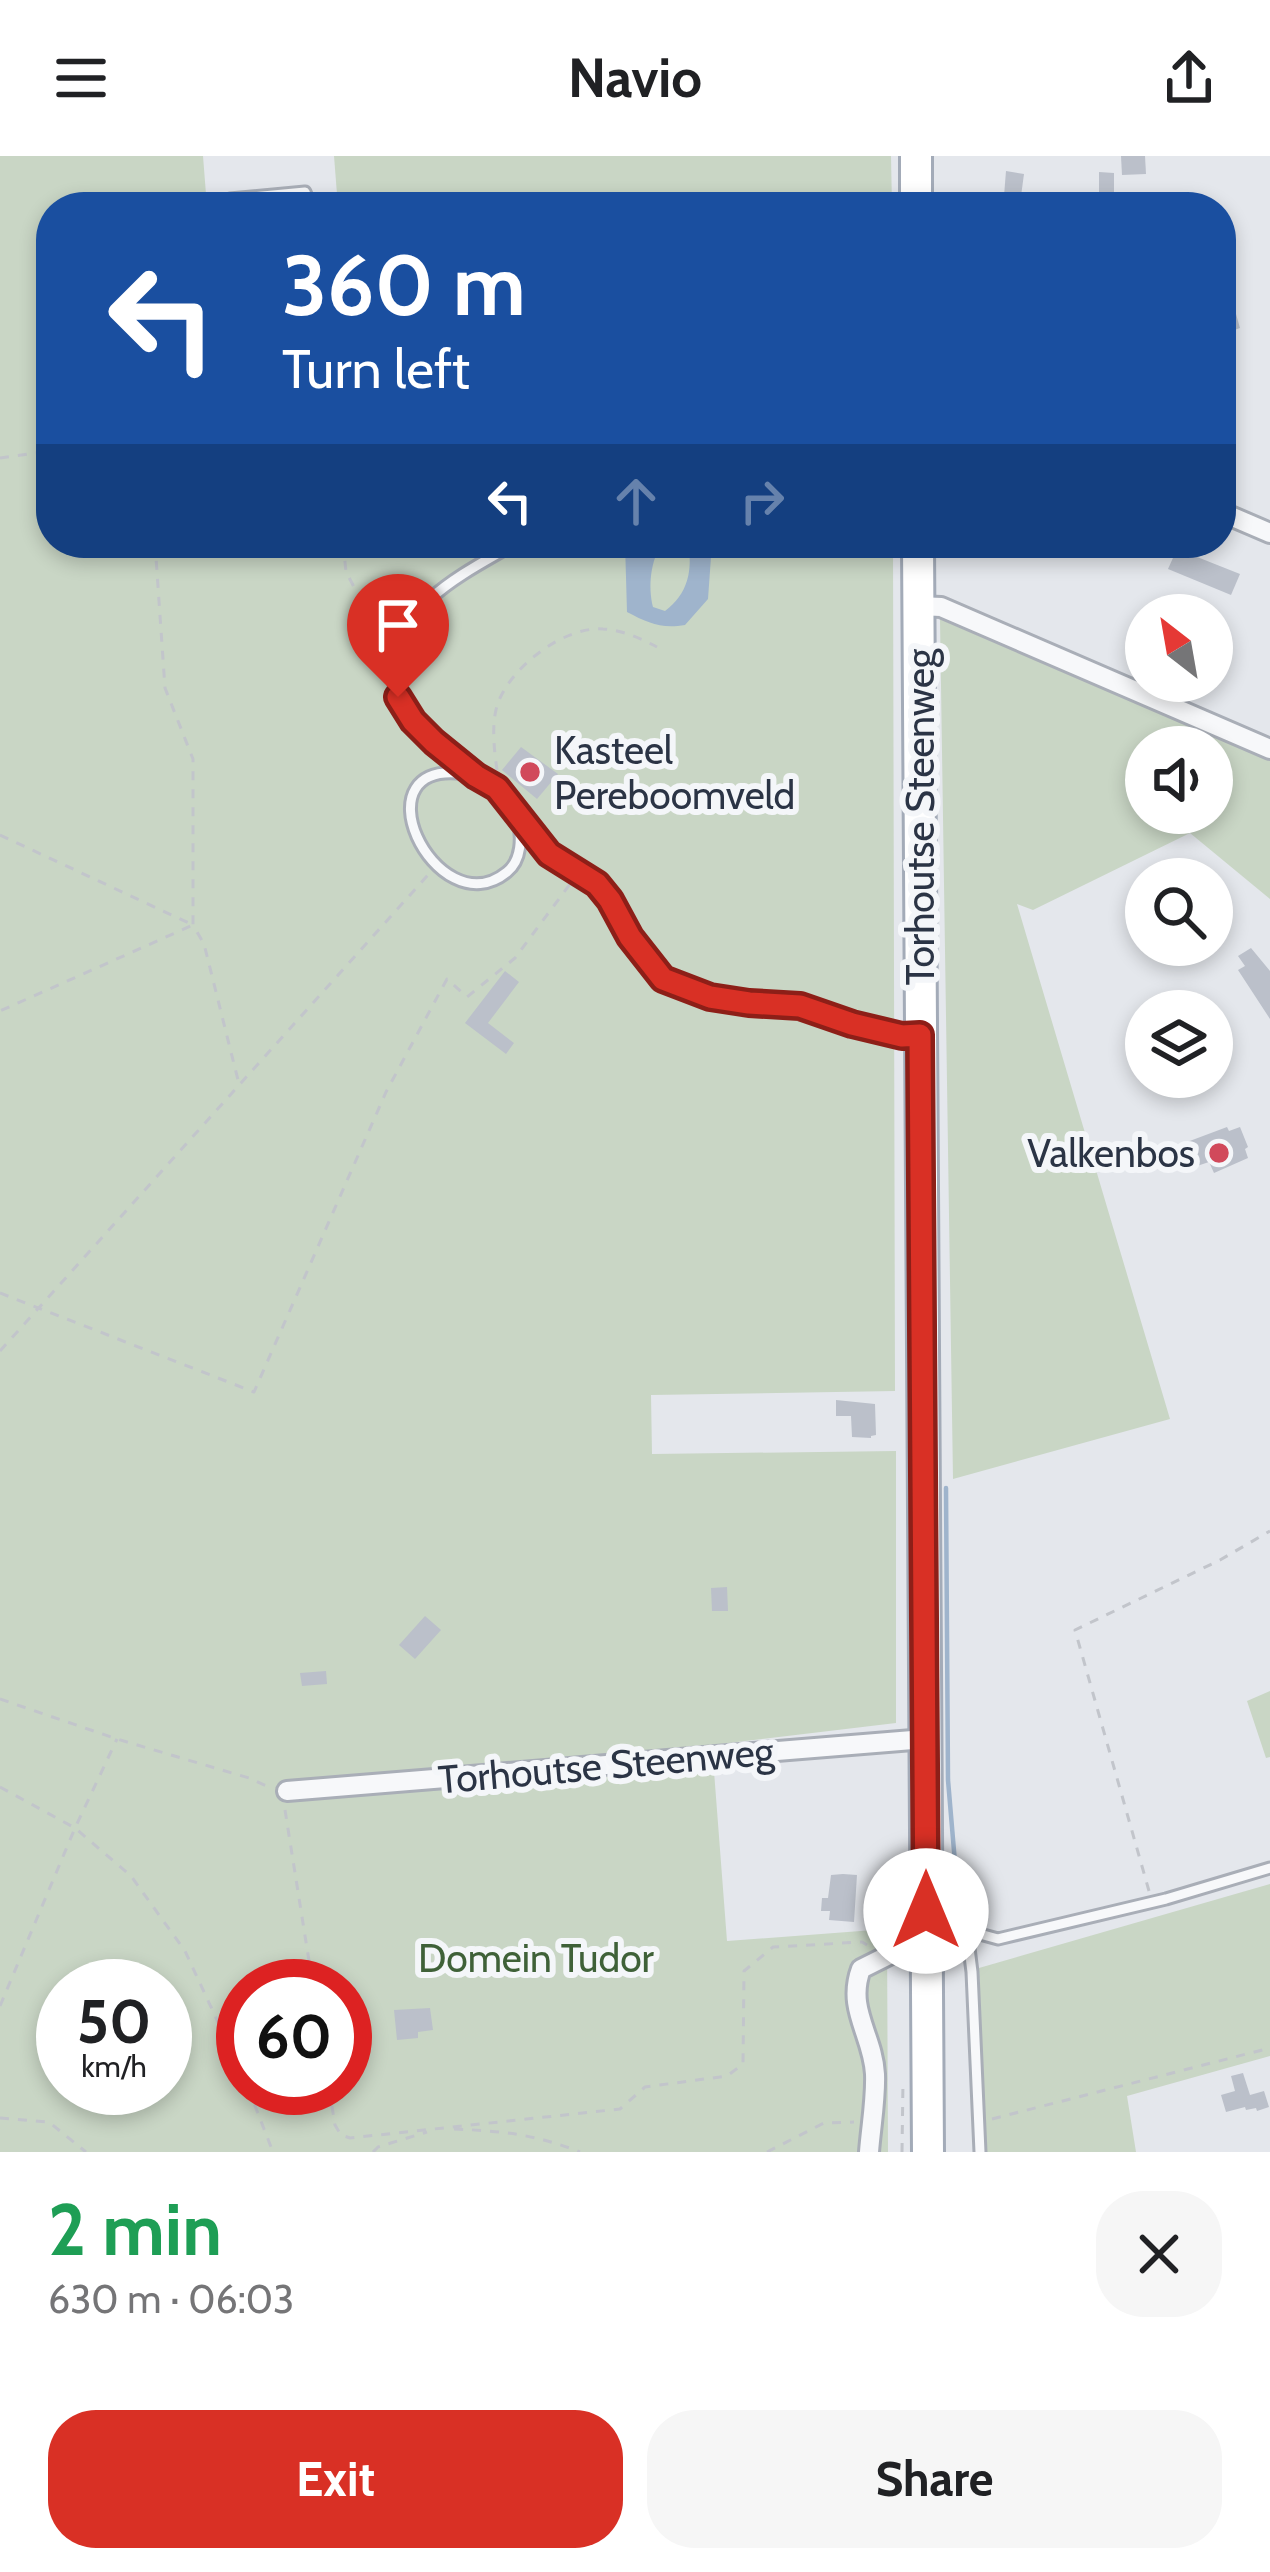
<!DOCTYPE html>
<html lang="en">
<head>
<meta charset="utf-8">
<style>
  body { margin:0; font-family:Cabin,sans-serif; background:#f6f6f6; color:#202124; height:100vh; display:flex; flex-direction:column; font-size:45px; white-space:nowrap }
  * { box-sizing:border-box; margin:0 }
  p { font-size:39px; color:#757577 }
  .icon { flex:none; width:66px; height:66px; fill:none; stroke:currentColor; stroke-width:2; stroke-linecap:round; stroke-linejoin:round }
  .map { position:relative; height:1996px; overflow:hidden }
  .details { display:flex; flex-direction:column; background:#fff; flex:1 }
  .details>* { flex:none }
  .banner { position:absolute; left:36px; top:36px; width:1200px; height:366px; border-radius:48px; box-shadow:0 6px 18px #0003; background:#1a4fa0; color:#fff; overflow:hidden }
  .needle { width:78px; rotate:329deg }
  .tools { position:absolute; left:1125px; top:438px; display:grid; gap:24px }
  .tools a { display:grid; place-items:center; width:108px; height:108px; border-radius:50%; background:#fff; box-shadow:0 6px 18px #0003; font-size:60px }
  .speed { position:absolute; left:36px; top:1803px; display:flex; gap:24px; font-size:60px; font-weight:700; text-align:center }
  .speed>* { display:grid; place-content:center; width:156px; height:156px; border-radius:50%; background:#fff; box-shadow:0 6px 18px #0003; line-height:1 }
  .speed small { font-size:30px; font-weight:400 }
  .speed .limit { border:18px solid #d22; background:#fff; color:#111 }
  .pin { position:absolute; display:grid; place-items:center; width:102px; height:102px; color:#fff; margin:-123px -51px; border-radius:50% 50% 50% 0; rotate:-45deg; box-shadow:0 0 12px #0007 }
  .pin .icon { rotate:45deg }
  .me { position:absolute; width:132px; margin:-66px; rotate:0deg; stroke-linejoin:round; filter:drop-shadow(0 0 9px #0008) }
  .turn { display:flex; align-items:center; gap:42px; height:252px; padding:0 48px; font-size:54px }
  .turn .icon { width:156px; height:156px; stroke-width:2.5 }
  .turn b { display:block; font-size:84px; line-height:102px }
  .lanes { display:flex; align-items:center; height:114px; padding:0 48px; background:#0003; justify-content:center; gap:60px; direction:ltr }
  .lanes .off { opacity:.35 }
  .round { display:grid; place-items:center; flex:none; width:126px; height:126px; border-radius:48px; background:#f6f6f6 }
  .summary { display:flex; align-items:center; justify-content:space-between; height:204px; padding:0 48px }
  h1 { font-size:72px; font-weight:700; line-height:90px; color:#1e9e55 }
  .button { display:flex; gap:24px; margin-top:auto; padding:24px 48px }
  .button a { flex:1; height:138px; border-radius:48px; background:#d93025; color:#fff; font-size:48px; font-weight:700; line-height:138px; text-align:center }
  .button a+a { background:#f6f6f6; color:#202124 }
  header { display:flex; justify-content:space-between; align-items:center; height:156px; padding:0 48px; background:#fff; font-size:54px; font-weight:700 }
  .map>svg:first-child { display:block }
  .green { fill:#c9d6c5; fill-rule:evenodd }
  .water { fill:#9fb4cc }
  .lines { fill:none; stroke-linecap:round; stroke-linejoin:round }
  .stream { stroke:#9fb4cc; stroke-width:4.5 }
  .building { fill:#bbc0ca }
  .lane-casing { stroke:#a9aeb7; stroke-width:15 }
  .street-casing { stroke:#a9aeb7; stroke-width:24 }
  .primary-casing { stroke:#a3abb8; stroke-width:36 }
  .path { stroke:#c2c5cb; stroke-width:3; stroke-dasharray:9 9; stroke-linecap:butt }
  .lane { stroke:#f7f8fa; stroke-width:9 }
  .street { stroke:#f7f8fa; stroke-width:18 }
  .primary { stroke:#fff; stroke-width:30 }
  .route-casing { stroke:#8d1f18; stroke-width:30 }
  .route { stroke:#d93025; stroke-width:21 }
  .poi-dot { fill:#d1495b; stroke:#f4f6f9; stroke-width:4.5 }
  .labels { text-anchor:middle; stroke-width:12; stroke-linejoin:round; paint-order:stroke }
  .poi-label { font-size:39px; fill:#2b3445; stroke:#f4f6f9; text-anchor:start }
  .street-label { font-size:39px; fill:#2b3445; stroke:#f4f6f9 }
  .park-label { font-size:39px; fill:#3f6138; stroke:#f4f6f9 }
</style>
</head>
<body>
<header><svg class="icon" aria-label="menu" viewBox="0 0 24 24"><path d="M4 6h16M4 12h16M4 18h16"/></svg>Navio<svg class="icon" aria-label="share" viewBox="0 0 24 24"><path d="M12 15V3M7 8l5-5 5 5M5 13v7h14v-7"/></svg></header>
<div class="map">
<svg width="1270" height="1996" viewBox="0 0 1270 1996">
  <rect width="100%" height="100%" fill="#e4e7ec"/>
  <!-- green -->
  <g class="green">
    <path d="M0 0H203L207 51H51V387H893L895 1235 651 1239 652 1298 896 1295V1567L712 1589 727 1785 887 1773 888 1996H0ZM63 1830H165V1932H63ZM243 1830H345V1932H243Z"/>
    <path d="M334 0H891L892 51H338Z"/>
    <path d="M940 463 1270 605V743L1190 677 1033 754 1017 748 1170 1263 953 1323ZM1146 591H1212V657H1146Z"/>
    <path d="M1270 1535V1601L1266 1602 1247 1545Z"/>
    <path d="M1270 1728V1900L1127 1940 1136 1996H985L979 1812Z"/>
  </g>
  <!-- water -->
  <path class="water" d="M625 387H663C650 404 648 431 653 451L665 455C688 438 693 414 688 387H712L708 443 685 469C661 473 648 467 627 456Z"/>
  <g class="lines">
    <!-- stream -->
    <path class="stream" d="M946 1332 948 1624 959 1754"/>
  </g>
  <!-- building -->
  <g class="building">
    <path d="M1121 0H1145L1146 18 1122 19Z"/>
    <path d="M1006 15 1024 18 1021 40H1004Z"/>
    <path d="M1099 16 1114 17V42H1099Z"/>
    <path d="M1234 151 1240 172 1226 177 1221 155Z"/>
    <path d="M1177 393 1240 418 1231 439 1168 413Z"/>
    <path d="M521 591 558 618 537 643 502 614Z"/>
    <path d="M1251 792 1270 815V863L1238 814 1245 810 1238 800Z"/>
    <path d="M505 815 519 826 488 867 514 887 506 898 465 867Z"/>
    <path d="M1227 971 1229 975 1240 971 1248 991 1245 993 1248 1002 1214 1017 1209 1006 1197 1010 1187 986Z"/>
    <path d="M836 1244 875 1248 876 1279 871 1280V1282L852 1281 851 1260H836Z"/>
    <path d="M727 1431 728 1455H712L711 1432Z"/>
    <path d="M425 1460 441 1474 415 1503 399 1489Z"/>
    <path d="M326 1515 327 1528 302 1530 300 1517Z"/>
    <path d="M843 1718 857 1719 854 1766 829 1764 830 1755H821L822 1742H828L831 1719Z"/>
    <path d="M430 1852 433 1874 418 1876V1882L397 1884 394 1854Z"/>
    <path d="M1243 1917 1250 1939 1264 1935 1269 1951 1257 1955 1256 1952 1246 1954 1245 1951 1226 1956 1221 1939 1235 1935 1231 1920Z"/>
  </g>
  <g class="lines">
    <defs>
      <g id="lane">
        <path d="M230 43 305 36 311 51"/>
        <path d="M516 387C467 416 400 446 393 511 388 555 439 594 471 616 481 623 492 627 501 636 518 654 528 676 545 693 560 708 582 715 598 729 622 752 636 807 666 824 710 849 754 842 799 850 838 857 873 881 913 879"/>
        <path d="M471 619C350 596 436 774 507 716 522 704 522 681 518 664"/>
        <path d="M963 1774 968 1784 972 1816 980 1996"/>
        <path d="M935 1775 947 1769 998 1783 1166 1743 1270 1712"/>
      </g>
      <g id="street">
        <path d="M1221 356 1270 377"/>
        <path d="M919 450 941 451 1270 593"/>
        <path d="M287 1635 925 1583"/>
        <path d="M869 1996C871 1970 876 1943 875 1918 873 1879 846 1853 861 1813L927 1780"/>
      </g>
      <g id="primary">
        <path d="M916 0V51"/>
        <path d="M918 387 928 1996"/>
      </g>
    </defs>
    <!-- lane casing -->
    <use href="#lane" class="lane-casing"/>
    <!-- street casing -->
    <use href="#street" class="street-casing"/>
    <!-- primary casing -->
    <use href="#primary" class="primary-casing"/>
    <!-- path -->
    <g class="path">
      <path d="M0 302 51 295"/>
      <path d="M155 387 165 532 193 603V769L204 788 238 924"/>
      <path d="M343 387 346 416 360 442 384 447 414 440"/>
      <path d="M497 614C494 593 491 566 498 547 511 511 564 470 603 473 622 474 640 482 657 491"/>
      <path d="M0 679 193 769 0 855"/>
      <path d="M0 1137 254 1236 386 936 447 823 467 841 515 802 570 728"/>
      <path d="M0 1195 428 719"/>
      <path d="M0 1543 117 1583 249 1622 271 1632"/>
      <path d="M0 1631 75 1672 131 1720 185 1795 243 1920"/>
      <path d="M285 1654 313 1830"/>
      <path d="M1149 1735 1075 1474 1220 1404 1270 1375"/>
      <path d="M0 1850 75 1672 117 1583"/>
      <path d="M248 1932 273 1996"/>
      <path d="M329 1932 335 1969 341 1979 350 1982 620 1953 645 1931 727 1920 743 1908 744 1815 773 1791 862 1786 867 1789"/>
      <path d="M0 1962 49 1966 86 1996"/>
      <path d="M992 1963 1270 1892"/>
      <path d="M454 1973C501 1975 535 1978 580 1996"/>
      <path d="M373 1996 378 1991 427 1976"/>
      <path d="M767 1996 824 1967 854 1966"/>
      <path d="M902 1996 903 1925"/>
    </g>
    <!-- lane -->
    <use href="#lane" class="lane"/>
    <!-- street -->
    <use href="#street" class="street"/>
    <!-- primary -->
    <use href="#primary" class="primary"/>
  </g>
  <g class="lines">
    <defs>
      <path id="route" d="M398 541 413 565 434 586 476 620 497 632 549 698 597 728 610 744 630 781 663 823 710 841 749 847 800 850 852 868 902 880 920 879 926 1755"/>
    </defs>
    <!-- route casing -->
    <use href="#route" class="route-casing"/>
    <!-- route -->
    <use href="#route" class="route"/>
  </g>
  <!-- markers -->
  <g class="poi-dot">
    <circle cx="530" cy="616" r="12"/>
    <circle cx="1219" cy="997" r="12"/>
  </g>
  <g class="labels">
    <!-- poi labels -->
    <g class="poi-label">
      <text x="554" y="608">Kasteel<tspan x="554" dy="45">Pereboomveld</tspan></text>
      <text x="1195" y="1011" text-anchor="end">Valkenbos</text>
    </g>
    <!-- street labels -->
    <g class="street-label">
      <text transform="translate(920 661) rotate(-90)" y="14">Torhoutse Steenweg</text>
      <text transform="translate(606 1609) rotate(-5)" y="14">Torhoutse Steenweg</text>
    </g>
    <!-- park labels -->
    <g class="park-label">
      <text x="536" y="1816">Domein Tudor</text>
    </g>
  </g>
</svg>
<div class="tools">
<a><svg class="needle" viewBox="-14 -14 28 28"><path d="M0-13l5 13h-10z" fill="#e53935"/><path d="M0 13l5-13h-10z" fill="#757577"/></svg></a>
<a><svg class="icon" aria-label="sound" viewBox="0 0 24 24"><path d="M4 9h4l5-4v14l-5-4H4zM17 9q2 3 0 6"/></svg></a>
<a><svg class="icon" aria-label="search" viewBox="0 0 24 24"><circle cx="10" cy="10" r="6"/><path d="M15 15l6 6"/></svg></a>
<a><svg class="icon" aria-label="layers" viewBox="0 0 24 24"><path d="M12 4l9 5-9 5-9-5zM3 14l9 5 9-5"/></svg></a>
</div>
<div class="speed"><div>50<small>km/h</small></div><div class="limit">60</div></div>
<div class="pin" style="left:398px;top:541px;background:#d93025"><svg class="icon" aria-label="arrive" viewBox="0 0 24 24"><path d="M6 21V4h12l-3 4 3 4H6"/></svg></div>
<svg class="me" style="left:926px;top:1755px" viewBox="-20 -20 40 40"><circle r="19" fill="#fff"/><path d="M0-13L10 11 0 6-10 11z" fill="#d93025"/></svg>
<div class="banner">
<div class="turn"><svg class="icon" aria-label="left" viewBox="0 0 24 24"><path d="M17 20v-9H6M10 6l-5 5 5 5"/></svg><div><b>360 m</b>Turn left</div></div>
<div class="lanes"><svg class="icon" aria-label="left" viewBox="0 0 24 24"><path d="M17 20v-9H6M10 6l-5 5 5 5"/></svg><svg class="icon off" aria-label="ahead" viewBox="0 0 24 24"><path d="M12 20V5M6 11l6-6 6 6"/></svg><svg class="icon off" aria-label="right" viewBox="0 0 24 24"><path d="M7 20v-9h11M14 6l5 5-5 5"/></svg></div>
</div>
</div>
<section class="details">
<div class="summary"><div><h1>2 min</h1><p>630 m · 06:03</p></div><a class="round"><svg class="icon" aria-label="close" viewBox="0 0 24 24"><path d="M6 6l12 12M18 6L6 18"/></svg></a></div>
<div class="button"><a>Exit</a><a>Share</a></div>
</section>
</body>
</html>
